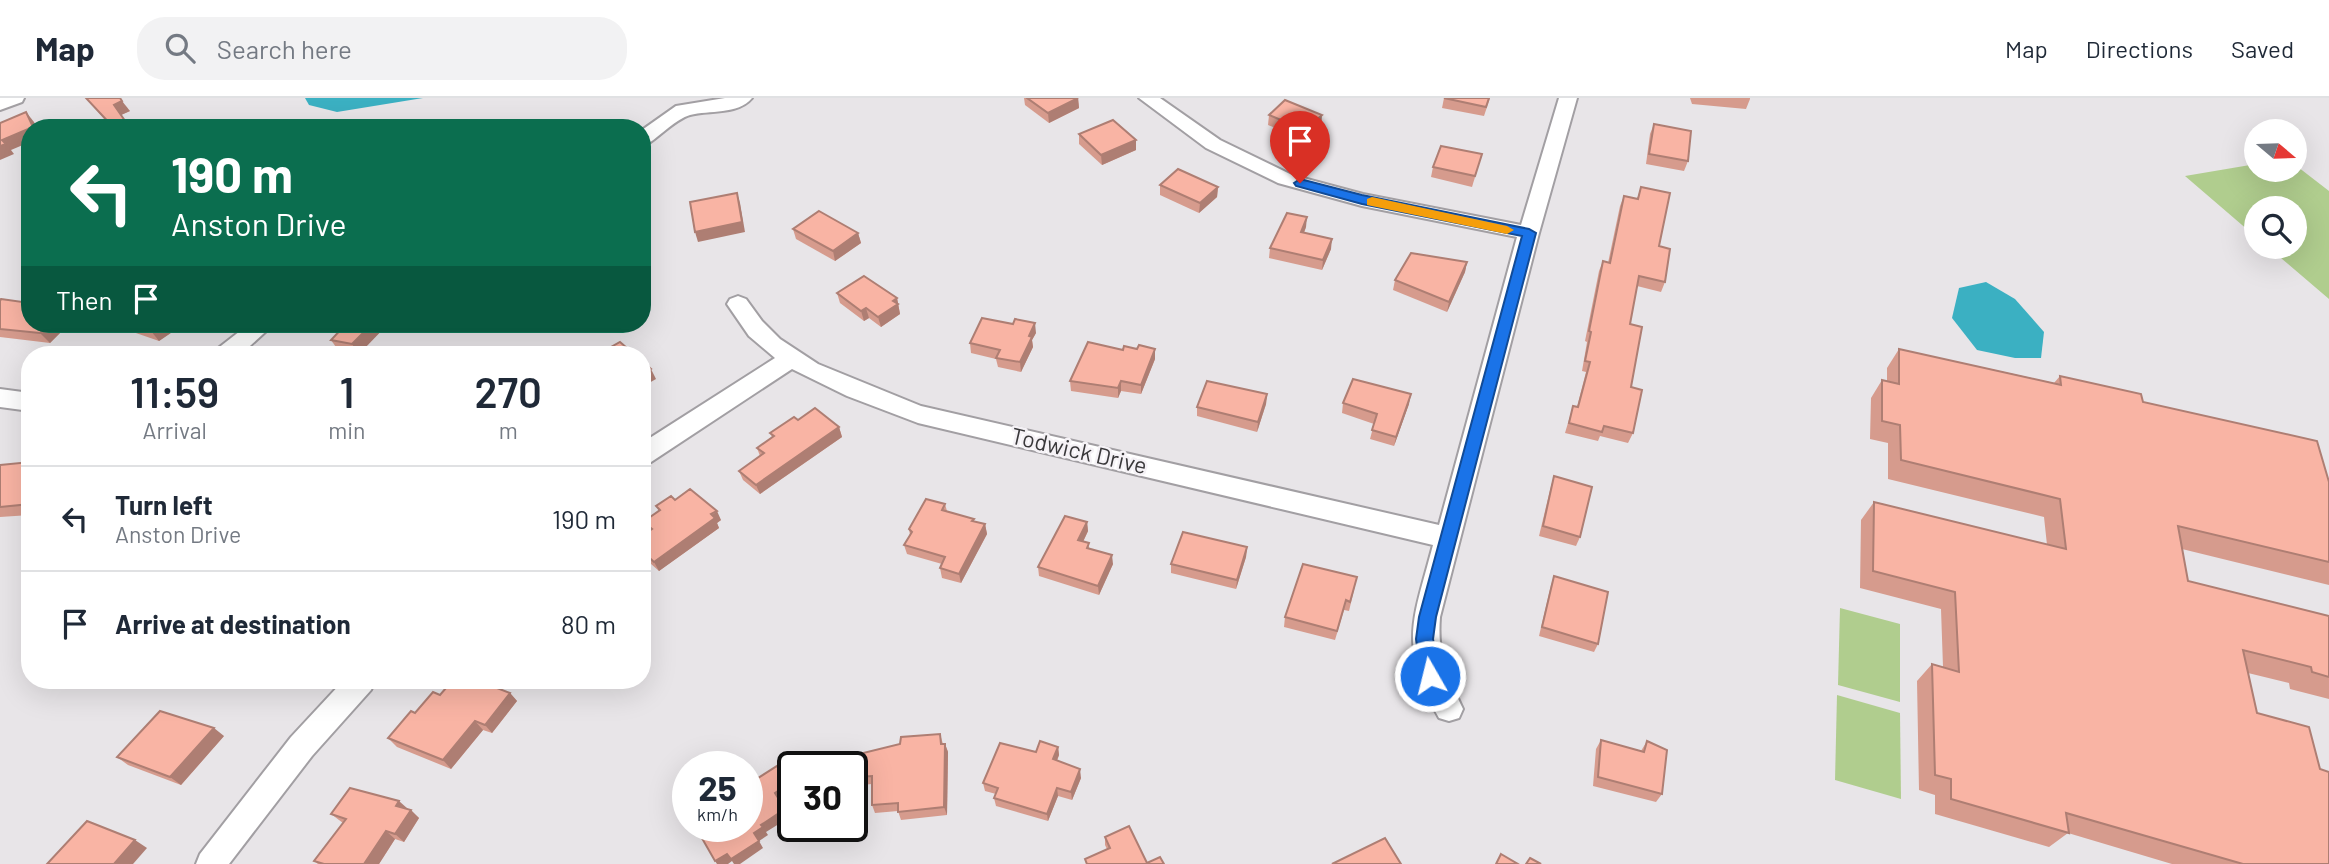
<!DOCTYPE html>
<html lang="en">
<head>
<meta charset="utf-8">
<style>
  body { margin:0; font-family:Barlow,sans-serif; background:#f2f2f3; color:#1f2937; height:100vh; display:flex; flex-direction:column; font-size:26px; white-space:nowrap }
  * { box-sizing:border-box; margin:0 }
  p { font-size:23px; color:#747a83 }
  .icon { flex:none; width:38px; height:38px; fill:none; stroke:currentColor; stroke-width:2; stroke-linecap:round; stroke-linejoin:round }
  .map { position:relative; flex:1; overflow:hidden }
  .drawer { position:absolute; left:21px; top:248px; width:630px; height:343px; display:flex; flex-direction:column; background:#fff; border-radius:28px; box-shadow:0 7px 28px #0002 }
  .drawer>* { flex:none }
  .banner { position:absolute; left:21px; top:21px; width:630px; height:214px; border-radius:28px; box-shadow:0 7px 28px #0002; background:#0b6e4f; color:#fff; overflow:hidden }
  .needle { width:46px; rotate:109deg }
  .controls { position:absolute; left:2244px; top:21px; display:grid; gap:14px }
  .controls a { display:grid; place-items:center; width:63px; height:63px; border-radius:50%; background:#fff; box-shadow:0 7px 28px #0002; font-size:35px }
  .speed { position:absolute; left:672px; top:653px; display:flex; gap:14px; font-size:35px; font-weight:700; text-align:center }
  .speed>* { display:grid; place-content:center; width:91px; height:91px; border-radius:50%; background:#fff; box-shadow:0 7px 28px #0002; line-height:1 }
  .speed small { font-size:18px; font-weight:400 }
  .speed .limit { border:4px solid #111; border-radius:10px; background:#fff; color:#111 }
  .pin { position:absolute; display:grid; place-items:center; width:60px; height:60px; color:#fff; margin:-72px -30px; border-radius:50% 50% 50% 0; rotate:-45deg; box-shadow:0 0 7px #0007 }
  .pin .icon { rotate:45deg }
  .me { position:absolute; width:77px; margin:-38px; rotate:352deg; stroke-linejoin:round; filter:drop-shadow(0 0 5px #0008) }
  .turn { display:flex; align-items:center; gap:24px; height:147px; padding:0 35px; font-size:32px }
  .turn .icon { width:91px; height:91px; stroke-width:2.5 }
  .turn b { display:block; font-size:49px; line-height:60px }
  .then { display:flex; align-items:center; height:66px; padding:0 35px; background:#0003; gap:14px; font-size:26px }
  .eta { display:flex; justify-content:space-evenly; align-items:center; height:119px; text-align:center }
  .eta b { font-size:42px; font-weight:600; line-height:49px }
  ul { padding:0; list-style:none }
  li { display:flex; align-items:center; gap:21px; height:105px; padding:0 35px; border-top:2px solid #e0e1e3 }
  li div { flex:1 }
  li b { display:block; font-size:26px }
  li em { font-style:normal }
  header { display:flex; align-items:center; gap:42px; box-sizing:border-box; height:98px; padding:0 35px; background:#fff; border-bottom:2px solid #e0e1e3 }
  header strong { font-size:33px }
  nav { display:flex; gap:38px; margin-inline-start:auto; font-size:24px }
  .search { width:490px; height:63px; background:#f2f2f3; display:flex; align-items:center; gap:18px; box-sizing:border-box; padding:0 24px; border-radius:28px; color:#747a83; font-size:26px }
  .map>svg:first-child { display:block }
  .green { fill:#b0cd8e }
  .water { fill:#3bb0c2 }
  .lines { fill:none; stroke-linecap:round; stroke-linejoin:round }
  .minor-casing { stroke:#a29fa3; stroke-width:4 }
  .minor { fill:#fff; fill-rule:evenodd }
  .wall { fill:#d69b8d }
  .shaded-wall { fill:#ae7e73 }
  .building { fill:#f9b4a4; stroke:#ae7e73; stroke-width:2 }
  .route { fill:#1a73e8; stroke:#114b97; stroke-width:2 }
  .slow { fill:#f59e0b }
  .labels { text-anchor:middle; stroke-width:5; stroke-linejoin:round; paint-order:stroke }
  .street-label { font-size:23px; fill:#39383a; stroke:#f5f2f6 }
</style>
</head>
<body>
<header>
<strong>Map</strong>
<div class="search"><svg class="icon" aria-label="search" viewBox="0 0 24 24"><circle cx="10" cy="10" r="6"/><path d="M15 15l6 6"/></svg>Search here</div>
<nav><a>Map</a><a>Directions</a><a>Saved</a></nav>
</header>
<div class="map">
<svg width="2329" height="766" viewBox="0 0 2329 766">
  <rect width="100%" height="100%" fill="#e8e5e8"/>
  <!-- green -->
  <g class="green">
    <path d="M2256 66V72H2294V66L2329 93V201L2268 149H2294V110H2256V139L2185 78Z"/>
    <path d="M1840 510 1900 526V604L1838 587Z"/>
    <path d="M1837 597 1900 615 1901 701 1835 682Z"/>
  </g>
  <!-- water -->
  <g class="water">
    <path d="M305 0H423L337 14 309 7Z"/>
    <path d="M1986 184 2015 201 2044 234 2041 260H2015L1977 252 1952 220 1959 190Z"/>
  </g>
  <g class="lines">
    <defs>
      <g id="minor">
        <path d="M0 0H24L22 4 0 12Z"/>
        <path d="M725 0H752C738 17 709 12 690 17 676 21 661 37 649 45L642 47V32L676 8Z"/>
        <path d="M1139 0H1160L1220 42 1292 77 1363 96 1521 127 1559 0H1577L1539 135 1440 519C1437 559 1447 576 1463 611L1459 620 1449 623 1439 620C1398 546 1413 523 1433 447L918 325 847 298 792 271 651 364 642 366V345L775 260 749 238 727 206 730 201 738 198 746 201 762 223 780 241 818 266 921 308 1439 427 1517 139 1362 108 1278 85 1206 50Z"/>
        <path d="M249 226H274L240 257H214L217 251Z"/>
        <path d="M0 291 30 295V313L0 309Z"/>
        <path d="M343 583H375L371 592 312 658 229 766H196L200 756 291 639Z"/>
      </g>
    </defs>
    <!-- minor casing -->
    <use href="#minor" class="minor-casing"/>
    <!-- minor -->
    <use href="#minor" class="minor"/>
  </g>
  <!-- wall -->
  <g class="wall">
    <path d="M86 0 130 13 121 17 130 30H112Z"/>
    <path d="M1024 0H1078L1079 10 1049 25 1025 7Z"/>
    <path d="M1444 0H1490L1484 18 1442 10Z"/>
    <path d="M1690 0H1750V1L1746 11 1692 6Z"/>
    <path d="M1269 17H1322L1321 27 1304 42 1268 27Z"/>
    <path d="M1654 26 1688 63 1684 73 1646 66 1650 36Z"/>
    <path d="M1079 36 1136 52 1102 67 1079 46Z"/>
    <path d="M1482 56 1472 89 1431 79 1433 69Z"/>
    <path d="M1160 87 1218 89 1217 99 1199 115 1160 97Z"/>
    <path d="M1641 89 1659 148 1665 184 1661 194 1637 188 1630 226 1631 289 1633 335 1628 345 1600 338 1598 343 1565 335 1573 308 1577 309 1586 274 1582 273 1587 244 1585 243 1599 173 1603 163 1608 165 1620 108 1624 98 1637 101Z"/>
    <path d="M1306 129 1304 135 1331 151 1322 172 1269 160 1270 150Z"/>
    <path d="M793 131 858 135 861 145 835 163 796 141Z"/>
    <path d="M1467 164 1465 174 1447 214 1393 192 1395 182Z"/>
    <path d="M837 195 897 200 900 216 881 229 869 220 864 223 840 205Z"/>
    <path d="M0 203 69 226 50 245 0 239Z"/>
    <path d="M126 226H184L159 243 133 234Z"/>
    <path d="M345 226H388L359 256 338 252 331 242Z"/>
    <path d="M1036 235 1032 242 1033 249 1021 274 998 269 996 261 971 255 970 245Z"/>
    <path d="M1899 251 2054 285 2060 278 2143 304 2329 384V487L2182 451 2188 483 2329 518V601L2290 591 2289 585 2248 575 2257 615 2329 766H2172L2068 735 2049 749 1935 716V697L1919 692 1917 583 1932 566 1943 569 1941 511 1860 490 1861 422 1874 404 2047 447 2044 419 1888 381V345L1870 341 1871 300 1882 282 1887 283V270Z"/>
    <path d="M1155 261 1141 296 1121 293 1118 300 1071 293 1070 283Z"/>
    <path d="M1267 296 1266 306 1257 334 1197 318V309Z"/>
    <path d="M1343 305 1409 306 1394 348 1370 341 1374 326 1342 315Z"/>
    <path d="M798 322 839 329 842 339 760 396 743 382 739 373 760 358 757 350 772 339 770 335Z"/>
    <path d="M30 364V417L0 419V367Z"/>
    <path d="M1554 378 1580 439 1576 448 1539 438 1551 388Z"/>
    <path d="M675 402 721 422 717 425 719 430 659 473 642 458V438L649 433 643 424 659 413 656 408Z"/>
    <path d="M945 406 947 413 974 423 985 426 987 436 961 485 942 480 940 470 942 466 907 456 904 447 910 437 909 431Z"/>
    <path d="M1087 424 1088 433 1083 444 1089 445V450L1113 466 1099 497 1039 478 1038 469Z"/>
    <path d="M1247 449 1246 459 1236 491 1171 475V466Z"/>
    <path d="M1554 478 1598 546 1594 554 1539 538 1551 487Z"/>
    <path d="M1355 488 1349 513 1344 512 1335 542 1284 529 1285 519Z"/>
    <path d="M510 595 517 603 492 635 483 632 451 671 397 649 388 640 415 615 440 597Z"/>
    <path d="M940 636 943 646H945L948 654 947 717 901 722 898 713 875 715 872 707V686L861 687 857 679Z"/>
    <path d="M224 638 181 687 128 667 117 659Z"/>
    <path d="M1601 642 1641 653 1647 643 1662 696 1656 704 1593 688 1596 651Z"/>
    <path d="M1058 649 1059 657 1057 663 1081 680 1072 702 1058 698 1048 723 996 708 994 700 996 696 985 693 983 685 1036 654Z"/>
    <path d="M408 711 419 720 404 744 395 741 379 766H318L314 763 343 725 331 716Z"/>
    <path d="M1105 739 1147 765 1164 766H1086L1085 761 1107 751 1105 747Z"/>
  </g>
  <!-- shaded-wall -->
  <g class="shaded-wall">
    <path d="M1078 0 1079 10 1049 25 1048 15Z"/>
    <path d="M122 3 130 13 121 17 114 7Z"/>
    <path d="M26 14 34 24 37 30H31Z"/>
    <path d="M1322 17 1321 27 1304 42 1305 32Z"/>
    <path d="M30 30V44L11 52 14 56 0 62V48L2 42Z"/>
    <path d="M1136 42V52L1102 67 1101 57Z"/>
    <path d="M1218 89 1217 99 1199 115 1200 105Z"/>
    <path d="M737 95 740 105 745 134 698 144 695 134Z"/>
    <path d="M1307 119 1306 129 1300 144 1301 134Z"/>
    <path d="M858 135 861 145 835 163 833 153Z"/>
    <path d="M1332 141 1331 151 1322 172 1323 162Z"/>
    <path d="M1467 164 1465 174 1447 214 1449 204Z"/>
    <path d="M643 180 647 190 642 197V181Z"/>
    <path d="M897 200 900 216 881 229 878 219 893 203Z"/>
    <path d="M866 210 869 220 864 223 861 213Z"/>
    <path d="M1035 225 1036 235 1032 242 1033 249 1021 274 1020 264 1029 238Z"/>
    <path d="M50 226H69L50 245 40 235Z"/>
    <path d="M162 226H184L159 243 151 233Z"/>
    <path d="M372 226H388L359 256 352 246Z"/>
    <path d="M1155 251V261L1141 296V287Z"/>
    <path d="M651 271 656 281 642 289V277Z"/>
    <path d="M1121 283V293L1118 300V290Z"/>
    <path d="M1267 296 1266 306 1257 334 1258 324Z"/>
    <path d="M1411 296 1409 306 1394 348 1396 339Z"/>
    <path d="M839 329 842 339 760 396 756 387Z"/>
    <path d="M717 413 721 422 717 425 719 430 659 473 654 464Z"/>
    <path d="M1087 424 1088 433 1079 452 1078 442Z"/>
    <path d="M985 426 987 436 961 485 959 476Z"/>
    <path d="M1247 449 1246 459 1236 491 1237 482Z"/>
    <path d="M1112 457 1113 466 1099 497 1098 488Z"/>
    <path d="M510 595 517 603 492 635 485 627Z"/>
    <path d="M475 623 483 632 451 671 443 662Z"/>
    <path d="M214 630 224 638 181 687 170 679Z"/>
    <path d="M945 646 948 654 947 717 944 709Z"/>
    <path d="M1058 649 1059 657 1054 669 1053 661Z"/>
    <path d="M1080 671 1081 680 1072 702 1071 694Z"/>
    <path d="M788 686 792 694 779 703 775 695Z"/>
    <path d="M1057 690 1058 698 1048 723 1047 716Z"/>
    <path d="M399 703 408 711 396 708Z"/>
    <path d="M785 711 790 719 766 734 768 737 759 743 763 750 740 766H734L732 763 728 766H717L715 763 754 735 761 727Z"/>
    <path d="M411 712 419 720 404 744 395 736Z"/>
    <path d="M386 733 395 741 379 766H364Z"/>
    <path d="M135 742 147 750 133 766H114Z"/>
  </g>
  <!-- building -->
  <g class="building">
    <path d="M86 0H120L122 3 114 7 130 30H114Z"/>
    <path d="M1027 0H1078L1048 15Z"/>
    <path d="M1444 0H1489L1486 9Z"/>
    <path d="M1285 2 1322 17 1305 32 1269 17Z"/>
    <path d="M26 14 33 29 2 42 6 46 0 48V25Z"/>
    <path d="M1113 22 1136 42 1101 57 1079 36Z"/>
    <path d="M1654 26 1691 33 1688 63 1649 56Z"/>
    <path d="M1441 48 1482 56 1475 78 1433 69Z"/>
    <path d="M1178 71 1218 89 1200 105 1160 87Z"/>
    <path d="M1641 89 1670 95 1659 148 1670 151 1665 184 1639 178 1630 226 1642 229 1631 289 1642 292 1633 335 1604 328 1602 334 1569 325 1573 308 1578 309 1590 264 1585 263 1591 234 1589 233 1603 163 1610 165 1624 98 1638 101Z"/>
    <path d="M737 95 742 124 695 134 690 104Z"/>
    <path d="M819 113 858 135 833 153 793 131Z"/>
    <path d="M1287 115 1307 119 1301 134 1332 141 1323 162 1270 150Z"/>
    <path d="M1411 155 1467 164 1449 204 1395 182Z"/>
    <path d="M864 178 897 200 893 203 898 206 878 219 866 210 861 213 837 195Z"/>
    <path d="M1 201 30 205V226H50L40 235 0 231V203Z"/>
    <path d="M982 220 1013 226 1015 221 1035 225 1029 238 1032 239 1020 264 996 260 1000 252 970 245Z"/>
    <path d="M131 226H162L151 233Z"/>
    <path d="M346 226H372L352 246 331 242Z"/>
    <path d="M620 244 635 257H608L604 253Z"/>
    <path d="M1088 244 1123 252 1124 248 1137 251 1139 247 1155 251 1141 287 1121 283 1118 290 1070 283Z"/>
    <path d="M1899 251 2061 287 2060 278 2141 296 2143 304 2317 343 2329 384V464L2178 428 2188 483 2329 518V579L2312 574 2311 569 2243 552 2257 615 2309 629 2320 671 2329 674V766H2243L2066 715 2069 735 1951 701V681L1935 677 1932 566 1959 574 1955 494 1873 473 1874 404 2066 451 2060 401 1901 362 1900 327 1882 323V282L1899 286Z"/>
    <path d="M642 263 651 271 642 277Z"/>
    <path d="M1353 281 1411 296 1396 339 1372 332 1377 316 1343 305Z"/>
    <path d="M1207 283 1267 296 1258 324 1197 309Z"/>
    <path d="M815 310 839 329 756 387 739 373 764 355 757 350 774 338 770 335 794 319 798 322Z"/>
    <path d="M30 364V406L0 409V367Z"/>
    <path d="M1554 378 1592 389 1580 439 1543 428Z"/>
    <path d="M690 391 717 413 711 416 715 420 654 464 642 453V438L652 431 643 424 660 412 656 408 671 398 675 402Z"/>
    <path d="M926 401 945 406 942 412 974 421 972 423 985 426 959 476 940 470 945 459 904 447 912 434 909 431Z"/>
    <path d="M1065 418 1087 424 1078 442 1089 445 1087 450 1112 457 1098 488 1038 469Z"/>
    <path d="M1183 434 1247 449 1237 482 1171 466Z"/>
    <path d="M1303 466 1357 479 1350 504 1346 502 1337 533 1285 519Z"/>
    <path d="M1554 478 1608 494 1598 546 1542 529Z"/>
    <path d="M452 583H479L510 595 485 627 475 623 443 662 388 640 411 613 415 615 433 594 440 597Z"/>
    <path d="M160 613 214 630 170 679 117 659Z"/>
    <path d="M940 636 941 646H945L944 709 898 714V705L872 707V678L857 679 859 656 900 646 901 639Z"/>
    <path d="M1601 642 1644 654 1647 643 1667 652 1662 696 1598 679Z"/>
    <path d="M1040 643 1058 649 1053 661 1080 671 1071 694 1057 690 1047 716 994 700 998 690 983 685 1000 645 1036 654Z"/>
    <path d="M777 668 788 686 775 695 785 711 761 727 763 729 754 735 759 743 731 761 727 756 715 763 695 728H747V687Z"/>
    <path d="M350 690 399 703 396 708 411 712 395 736 386 733 364 766H324L314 763 346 721 331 716Z"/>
    <path d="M87 723 135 742 114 766H47Z"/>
    <path d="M1129 728 1147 765 1160 759 1164 766H1087L1085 761 1110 750 1105 739Z"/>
    <path d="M1385 740 1401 766H1332Z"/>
    <path d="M1501 756 1518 766H1496Z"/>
    <path d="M1530 760 1541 766H1526Z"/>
  </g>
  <!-- route -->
  <path class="route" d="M1300 81 1362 97 1529 131 1536 135 1436 519 1433 541 1439 578 1436 583 1430 585 1423 583 1421 578 1416 541 1419 519 1522 138 1362 106 1296 88 1294 85Z"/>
  <!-- slow -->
  <path class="slow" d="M1372 99 1507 128 1514 132 1507 136 1367 107V101Z"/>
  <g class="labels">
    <!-- street labels -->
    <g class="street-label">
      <text transform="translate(1079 353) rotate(13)" y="8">Todwick Drive</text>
    </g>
  </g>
</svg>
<div class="controls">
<a><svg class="needle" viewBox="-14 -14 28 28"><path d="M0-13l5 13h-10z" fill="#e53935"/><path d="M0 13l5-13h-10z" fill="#747a83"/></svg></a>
<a><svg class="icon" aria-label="search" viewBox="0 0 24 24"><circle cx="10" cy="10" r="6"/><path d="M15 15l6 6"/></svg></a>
</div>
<div class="speed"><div>25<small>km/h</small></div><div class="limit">30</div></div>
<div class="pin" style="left:1300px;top:85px;background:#d93025"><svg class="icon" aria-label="arrive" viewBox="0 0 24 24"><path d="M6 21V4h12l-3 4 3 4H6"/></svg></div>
<svg class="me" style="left:1430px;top:578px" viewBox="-20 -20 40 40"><circle r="17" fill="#1a73e8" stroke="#fff" stroke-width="3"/><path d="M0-11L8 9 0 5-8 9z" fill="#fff"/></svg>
<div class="banner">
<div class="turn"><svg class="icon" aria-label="left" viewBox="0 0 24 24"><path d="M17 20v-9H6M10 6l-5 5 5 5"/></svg><div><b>190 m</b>Anston Drive</div></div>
<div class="then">Then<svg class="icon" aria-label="arrive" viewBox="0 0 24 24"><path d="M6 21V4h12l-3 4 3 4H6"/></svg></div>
</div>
<section class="drawer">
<div class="eta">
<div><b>11:59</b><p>Arrival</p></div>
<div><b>1</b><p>min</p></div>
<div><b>270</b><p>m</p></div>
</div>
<ul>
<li><svg class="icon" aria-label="left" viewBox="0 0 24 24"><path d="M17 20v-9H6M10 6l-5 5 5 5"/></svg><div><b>Turn left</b><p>Anston Drive</p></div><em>190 m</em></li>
<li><svg class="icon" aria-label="arrive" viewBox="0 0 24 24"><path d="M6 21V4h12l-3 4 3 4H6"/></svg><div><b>Arrive at destination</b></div><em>80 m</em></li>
</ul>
</section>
</div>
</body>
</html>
